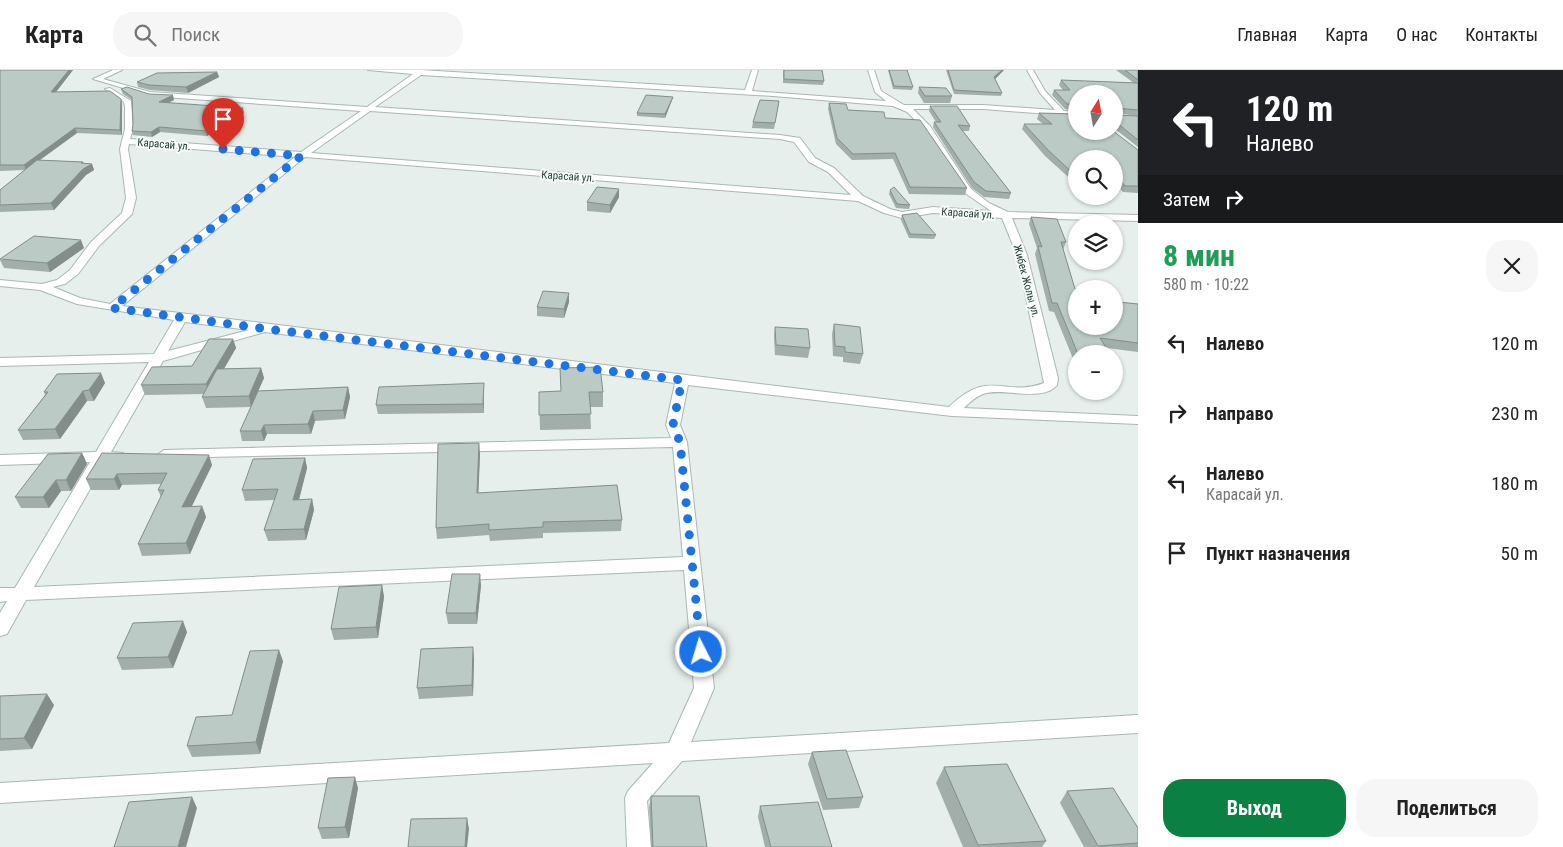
<!DOCTYPE html>
<html lang="ru">
<head>
<meta charset="utf-8">
<style>
  body { margin:0; font-family:"Roboto Condensed",sans-serif; background:#f6f6f6; color:#222; height:100vh; display:flex; flex-direction:column; font-size:19px; white-space:nowrap }
  * { box-sizing:border-box; margin:0 }
  p { font-size:16px; color:#767676 }
  .icon { flex:none; width:28px; height:28px; fill:none; stroke:currentColor; stroke-width:2; stroke-linecap:round; stroke-linejoin:round }
  .map { position:relative; flex:1; overflow:hidden }
  .sheet { display:flex; flex-direction:column; background:#fff; width:425px }
  .sheet>* { flex:none }
  .guide { background:#202124; color:#fff; overflow:hidden }
  .needle { width:32px; rotate:11deg }
  .tools { position:absolute; left:1068px; top:15px; display:grid; gap:10px }
  .tools a { display:grid; place-items:center; width:55px; height:55px; border-radius:50%; background:#fff; box-shadow:0 1px 4px #0004; font-size:25px }
  .pin { position:absolute; display:grid; place-items:center; width:42px; height:42px; color:#fff; margin:-51px -21px; border-radius:50% 50% 50% 0; rotate:-45deg; box-shadow:0 0 5px #0007 }
  .pin .icon { rotate:45deg }
  .me { position:absolute; width:55px; margin:-28px; rotate:355deg; stroke-linejoin:round; filter:drop-shadow(0 0 4px #0008) }
  .turn { display:flex; align-items:center; gap:18px; height:105px; padding:0 25px; font-size:22px }
  .turn .icon { width:65px; height:65px; stroke-width:2.5 }
  .turn b { display:block; font-size:35px; line-height:42px }
  .then { display:flex; align-items:center; height:48px; padding:0 25px; background:#0003; gap:10px; font-size:19px }
  .round { display:grid; place-items:center; flex:none; width:52px; height:52px; border-radius:20px; background:#f6f6f6 }
  .head { display:flex; align-items:center; justify-content:space-between; height:85px; padding:0 25px }
  h1 { font-size:30px; font-weight:700; line-height:38px; color:#1e9e55 }
  .primary-button { display:flex; gap:10px; margin-top:auto; padding:10px 25px }
  .primary-button a { flex:1; height:58px; border-radius:20px; background:#0b8043; color:#fff; font-size:20px; font-weight:700; line-height:58px; text-align:center }
  .primary-button a+a { background:#f6f6f6; color:#222 }
  ul { padding:0; list-style:none }
  li { display:flex; align-items:center; gap:15px; height:70px; padding:0 25px }
  li div { flex:1 }
  li b { display:block; font-size:19px }
  li em { font-style:normal }
  header { display:flex; align-items:center; gap:30px; box-sizing:border-box; height:70px; padding:0 25px; background:#fff; border-bottom:1px solid #e0e0e0 }
  header strong { font-size:24px }
  nav { display:flex; gap:28px; margin-inline-start:auto; font-size:18px }
  .search { width:350px; height:45px; background:#f6f6f6; display:flex; align-items:center; gap:12px; box-sizing:border-box; padding:0 18px; border-radius:20px; color:#767676; font-size:19px }
  main { display:flex; flex:1; min-height:0 }
  .map>svg:first-child { display:block }
  .lines { fill:none; stroke-linecap:round; stroke-linejoin:round }
  .street-casing { stroke:#a8b8b2; stroke-width:2 }
  .street { fill:#fff; fill-rule:evenodd }
  .wall { fill:#a1aea9 }
  .shaded-wall { fill:#838d89 }
  .building { fill:#bbcac4; stroke:#838d89 }
  .route { stroke:#1a73e8; stroke-width:9; stroke-dasharray:0 16.2 }
  .labels { text-anchor:middle; stroke-width:4; stroke-linejoin:round; paint-order:stroke }
  .far-street-label { font-size:11px; fill:#24423a; stroke:#f7fbf9 }
</style>
</head>
<body>
<header>
<strong>Карта</strong>
<div class="search"><svg class="icon" aria-label="search" viewBox="0 0 24 24"><circle cx="10" cy="10" r="6"/><path d="M15 15l6 6"/></svg>Поиск</div>
<nav><a>Главная</a><a>Карта</a><a>О нас</a><a>Контакты</a></nav>
</header>
<main>
<div class="map">
<svg width="1138" height="777" viewBox="0 0 1138 777">
  <rect width="100%" height="100%" fill="#e6efeb"/>
  <g class="lines">
    <defs>
      <path id="street" d="M113 0H122L103 9 150 22 367 37 413 4 368 0H421L745 20 752 0H758L752 21 886 31 875 22 868 0H874L881 21 904 35H983L1055 40 1040 23 1027 0H1033L1045 21 1064 41 1076 42V46L983 39H913L930 56 971 119 989 133 1008 142 1138 145V151L1012 148 1027 185 1058 308 1057 315C1042 333 1003 317 983 324 975 327 969 333 964 338L1138 346V354L952 346 688 315 680 355 687 372 714 618 691 672 1138 645V663L682 691 647 731 651 777H627L625 728 628 721 653 693 0 733V713L669 673 694 618 684 500 26 530 7 564 0 566V543L7 531 0 532V518H15L90 392 0 395V385L96 382 149 292 0 296V288L154 284 174 250 77 234 40 220 0 216V210L42 214 57 210 70 200 91 172 122 143 126 128 120 79 125 59V37L124 32 105 19 110 18 131 31 133 59 130 69 301 82 361 41 150 26 93 9ZM421 5 773 26 893 36 907 42 924 59 965 123 991 141 933 137 902 142 890 139 863 126 834 98 815 88 800 68 780 65 375 37ZM370 41 780 69 794 72 809 92 828 102 851 125 311 83ZM129 74 295 87 110 234 80 228 53 217 65 214 78 204 99 176 132 144 136 128 128 79ZM305 87 858 131 884 143 902 148 933 143 1002 148 1017 185 1044 313C1004 328 990 297 949 337L122 236ZM185 252 249 260 168 281ZM265 262 675 313 666 355 671 368 164 380 157 385 159 388 673 377 683 487 34 517 106 391H118L125 386 123 383 111 382 163 291Z"/>
    </defs>
    <!-- street casing -->
    <use href="#street" class="street-casing"/>
    <!-- street -->
    <use href="#street" class="street"/>
  </g>
  <!-- wall -->
  <g class="wall">
    <path d="M0 0H73L56 22 122 33V65L77 63 40 90 83 92V93L92 94 94 100 86 105 54 140 0 142V120L25 100 0 101Z"/>
    <path d="M783 0H822L824 11 823 15 783 13Z"/>
    <path d="M888 0H907L913 17 912 20 893 19Z"/>
    <path d="M946 0H1004L995 9 1002 23 1001 26 954 24Z"/>
    <path d="M1116 0H1138V46L1115 43V45L1138 46V77L1115 59 1076 24V41L1065 39 1052 25 1054 20H1063L1059 15 1061 10 1134 13Z"/>
    <path d="M217 2 219 7 188 23 150 20 138 17 137 12Z"/>
    <path d="M919 17 952 26 950 33H924L918 23Z"/>
    <path d="M121 19 149 24 174 30 167 33 244 43 207 66 160 62 152 67 133 65 132 61 133 54 132 30 123 24Z"/>
    <path d="M673 27 672 30 665 48 637 46V43Z"/>
    <path d="M779 31 774 59 752 58 753 52Z"/>
    <path d="M829 33 848 40 885 48 967 118 965 125 909 124 893 89 852 90 836 74 828 39Z"/>
    <path d="M930 36 970 56 969 61H963L1011 123 1009 129 984 127 972 118 933 57 934 52H936L929 41Z"/>
    <path d="M1074 42 1138 80V123L1123 122 1114 112V89H1076V113H1075L1045 86 1022 59 1024 54H1043L1037 49 1039 43 1073 44Z"/>
    <path d="M890 120 910 135 909 139 896 138 889 124Z"/>
    <path d="M619 127 610 143 587 141V132Z"/>
    <path d="M902 145 936 165 934 169 909 168 901 150Z"/>
    <path d="M1031 147 1066 172 1063 180 1075 219 1118 232 1138 234V282L1107 278 1110 284H1076V296L1054 242 1049 241 1035 184 1037 178 1029 154Z"/>
    <path d="M84 178 50 202 4 198 0 190Z"/>
    <path d="M569 232 564 248 537 246V237Z"/>
    <path d="M834 254 863 284 860 294 843 292V287L833 286 832 264Z"/>
    <path d="M775 257 810 278 808 288 775 285 774 266Z"/>
    <path d="M233 269 236 278 224 299 261 298 264 308 256 326 348 317 350 327 345 349 315 351 311 364H267L264 371H242L240 361 251 337 206 338 202 327 204 324 145 325 141 315 192 296Z"/>
    <path d="M1114 289 1117 293 1114 300Z"/>
    <path d="M560 298 603 322V337H590L591 359 540 360 539 322 561 321Z"/>
    <path d="M105 313 94 331H87L60 369 23 370 18 360 45 325 44 322Z"/>
    <path d="M484 323V343L378 344 376 335Z"/>
    <path d="M82 383 87 394 71 421H61L49 438H21L15 427Z"/>
    <path d="M102 383 212 395 192 436H202L206 447 190 484 142 486 138 474 161 427 158 420 161 414 122 415 119 420H91L86 409Z"/>
    <path d="M480 384 478 423 622 450 621 461 543 463V468L490 471 489 465 437 469 436 458Z"/>
    <path d="M305 388 307 398 299 430 312 429 314 440 306 470 268 471 264 460 274 430 245 431 242 420Z"/>
    <path d="M382 515 384 527 378 568 334 570 331 559Z"/>
    <path d="M481 515 477 554H448L446 543Z"/>
    <path d="M187 562 173 598 122 600 117 588Z"/>
    <path d="M474 588 473 626 419 629 417 618Z"/>
    <path d="M283 591 260 684 192 687 187 676 232 645Z"/>
    <path d="M0 626 54 635 32 679 0 681Z"/>
    <path d="M812 682 863 727 859 738 823 740 808 694Z"/>
    <path d="M944 697 1046 771 1042 777H963L936 713Z"/>
    <path d="M358 718 349 768 322 769 318 758Z"/>
    <path d="M1067 721 1138 758V777H1084L1060 733Z"/>
    <path d="M651 726 707 777H651L649 737Z"/>
    <path d="M760 736 832 777H765L758 747Z"/>
  </g>
  <!-- shaded-wall -->
  <g class="shaded-wall">
    <path d="M69 0H73L52 27 51 22Z"/>
    <path d="M1002 0H1004L993 11 994 7Z"/>
    <path d="M217 2 219 7 188 23 186 17Z"/>
    <path d="M173 25 174 30 160 37 159 32Z"/>
    <path d="M673 27 672 30 665 48V44Z"/>
    <path d="M121 29 122 33V65L120 60Z"/>
    <path d="M243 38 244 43 207 66 206 61Z"/>
    <path d="M1114 53H1117L1115 59H1114Z"/>
    <path d="M159 57 160 62 152 67 151 62Z"/>
    <path d="M75 58 77 63 26 100 24 95Z"/>
    <path d="M83 92 85 98 92 94 94 100 86 105 54 140 51 133 81 93Z"/>
    <path d="M619 119V127L610 143V135Z"/>
    <path d="M81 170 84 178 50 202 47 193Z"/>
    <path d="M569 223V232L564 248V239Z"/>
    <path d="M233 269 236 278 209 324 206 314Z"/>
    <path d="M261 298 264 308 251 337 249 326Z"/>
    <path d="M101 303 105 313 94 331 89 320Z"/>
    <path d="M484 313V343L483 334Z"/>
    <path d="M348 317 350 327 345 349 343 340Z"/>
    <path d="M83 321 87 331 60 369 55 359Z"/>
    <path d="M313 341 315 351 311 364 308 354Z"/>
    <path d="M264 355 267 364 264 371 261 361Z"/>
    <path d="M479 373 480 384 478 434 477 423Z"/>
    <path d="M82 383 87 394 71 421 66 410Z"/>
    <path d="M209 385 212 395 186 448 182 437Z"/>
    <path d="M305 388 307 398 296 441 293 430Z"/>
    <path d="M117 404 122 415 119 420 114 409Z"/>
    <path d="M56 410 61 421 49 438 43 427Z"/>
    <path d="M312 429 314 440 306 470 304 459Z"/>
    <path d="M202 436 206 447 190 484 186 473Z"/>
    <path d="M480 504 481 515 477 554 476 543Z"/>
    <path d="M382 515 384 527 378 568 376 557Z"/>
    <path d="M183 551 187 562 173 598 168 587Z"/>
    <path d="M473 577 474 588 473 626 472 615Z"/>
    <path d="M279 580 283 591 260 684 256 672Z"/>
    <path d="M47 624 54 635 32 679 24 668Z"/>
    <path d="M355 707 358 718 349 768 345 757Z"/>
    <path d="M192 727 197 738 186 777H178Z"/>
    <path d="M467 748 469 759 467 777H465Z"/>
  </g>
  <!-- building -->
  <g class="building">
    <path d="M0 0H69L51 22 110 21 121 29 120 60 75 58 24 95H0Z"/>
    <path d="M784 0H822L824 11 784 9Z"/>
    <path d="M889 0H907L913 17 894 16Z"/>
    <path d="M948 0H1002L994 7 1002 23 954 20Z"/>
    <path d="M1125 0H1138V10Z"/>
    <path d="M217 2 186 17 149 15 137 12 157 3Z"/>
    <path d="M1061 10 1138 13V40L1116 38 1115 45 1138 46V70L1117 53H1114V24H1076V35L1067 34 1054 20H1070Z"/>
    <path d="M127 17 149 24 173 25 159 32 243 38 206 61 159 57 151 62 132 61 133 54 132 27 121 19Z"/>
    <path d="M919 17 946 18 952 26H925Z"/>
    <path d="M646 25 673 27 665 44 637 43Z"/>
    <path d="M760 30 779 31 775 53 753 52Z"/>
    <path d="M829 33 846 34 848 40 884 42 885 48 920 50 967 118 910 117 895 83 853 84 837 68Z"/>
    <path d="M930 36H957L970 56 958 55 1011 123 986 121 974 112 934 52H941Z"/>
    <path d="M1074 42H1076V61H1113L1138 80V116H1125L1114 103V89H1076V106L1048 80 1024 54H1052L1039 43 1076 44Z"/>
    <path d="M37 90 83 92 81 93 92 94 83 99 51 133 0 135V120Z"/>
    <path d="M597 117 619 119 610 135 587 132Z"/>
    <path d="M894 117 910 135 897 134 890 120Z"/>
    <path d="M917 143 936 165 910 164 902 145Z"/>
    <path d="M1031 147 1057 149 1066 172H1061L1075 219H1076V256H1114V224L1118 232 1138 234V273L1100 268 1110 284H1078L1057 233H1052L1038 176 1042 177Z"/>
    <path d="M34 166 81 170 47 193 0 189Z"/>
    <path d="M543 221 569 223 564 239 537 237Z"/>
    <path d="M834 254 860 257 863 284 845 282V277L835 276Z"/>
    <path d="M775 257 808 259 810 278 776 275Z"/>
    <path d="M209 269H233L206 314 141 315 152 297 192 296Z"/>
    <path d="M600 297 603 322H589L591 344 539 345V322L561 321 560 298Z"/>
    <path d="M261 298 249 326 202 327 217 299Z"/>
    <path d="M101 303 89 320 83 321 55 359 18 360 48 322H44L57 304Z"/>
    <path d="M484 313 483 334 376 335 379 317Z"/>
    <path d="M348 317 343 340 313 341 308 354 264 355 261 361H240L258 321Z"/>
    <path d="M479 373 477 423 617 415 622 450 543 452V457L489 460V454L436 458 438 374Z"/>
    <path d="M82 383 66 410H56L43 427H15L48 384Z"/>
    <path d="M102 383 209 385 182 437 202 436 186 473 138 474 164 420H158L167 403 117 404 114 409H86Z"/>
    <path d="M305 388 293 430 312 429 304 459 264 460 278 419 242 420 253 389Z"/>
    <path d="M452 504H480L476 543H446Z"/>
    <path d="M382 515 376 557 331 559 339 517Z"/>
    <path d="M183 551 168 587 117 588 133 553Z"/>
    <path d="M473 577 472 615 417 618 421 579Z"/>
    <path d="M279 580 256 672 187 676 196 647 232 645 250 581Z"/>
    <path d="M47 624 24 668 0 669V626Z"/>
    <path d="M846 680 863 727 827 729 812 682Z"/>
    <path d="M1007 694 1046 771 978 775 944 697Z"/>
    <path d="M355 707 345 757 318 758 328 708Z"/>
    <path d="M1113 718 1138 758V773L1098 776 1067 721Z"/>
    <path d="M651 726H699L707 777H653Z"/>
    <path d="M192 727 178 777H114L129 732Z"/>
    <path d="M818 732 832 777H771L760 736Z"/>
    <path d="M467 748 465 777H408L411 749Z"/>
  </g>
  <g class="lines">
    <!-- route -->
    <path class="route" d="M223 79 301 86 112 238 267 259 682 310 673 355 680 372 701 582"/>
  </g>
  <g class="labels">
    <!-- far-street labels -->
    <g class="far-street-label">
      <text transform="translate(164 74) rotate(5)" y="4">Карасай ул.</text>
      <text transform="translate(568 106) rotate(4)" y="4">Карасай ул.</text>
      <text transform="translate(968 143) rotate(4)" y="4">Карасай ул.</text>
      <text transform="translate(1027 211) rotate(75)" y="4">Жибек Жолы ул.</text>
    </g>
  </g>
</svg>
<div class="tools">
<a><svg class="needle" viewBox="-14 -14 28 28"><path d="M0-13l5 13h-10z" fill="#e53935"/><path d="M0 13l5-13h-10z" fill="#767676"/></svg></a>
<a><svg class="icon" aria-label="search" viewBox="0 0 24 24"><circle cx="10" cy="10" r="6"/><path d="M15 15l6 6"/></svg></a>
<a><svg class="icon" aria-label="layers" viewBox="0 0 24 24"><path d="M12 4l9 5-9 5-9-5zM3 14l9 5 9-5"/></svg></a>
<a>+</a>
<a>−</a>
</div>
<div class="pin" style="left:223px;top:79px;background:#d93025"><svg class="icon" aria-label="arrive" viewBox="0 0 24 24"><path d="M6 21V4h12l-3 4 3 4H6"/></svg></div>
<svg class="me" style="left:701px;top:582px" viewBox="-20 -20 40 40"><circle r="17" fill="#1a73e8" stroke="#fff" stroke-width="3"/><path d="M0-11L8 9 0 5-8 9z" fill="#fff"/></svg>
</div>
<section class="sheet">
<div class="guide">
<div class="turn"><svg class="icon" aria-label="left" viewBox="0 0 24 24"><path d="M17 20v-9H6M10 6l-5 5 5 5"/></svg><div><b>120 m</b>Налево</div></div>
<div class="then">Затем<svg class="icon" aria-label="right" viewBox="0 0 24 24"><path d="M7 20v-9h11M14 6l5 5-5 5"/></svg></div>
</div>
<div class="head"><div><h1>8 мин</h1><p>580 m · 10:22</p></div><a class="round"><svg class="icon" aria-label="close" viewBox="0 0 24 24"><path d="M6 6l12 12M18 6L6 18"/></svg></a></div>
<ul>
<li><svg class="icon" aria-label="left" viewBox="0 0 24 24"><path d="M17 20v-9H6M10 6l-5 5 5 5"/></svg><div><b>Налево</b></div><em>120 m</em></li>
<li><svg class="icon" aria-label="right" viewBox="0 0 24 24"><path d="M7 20v-9h11M14 6l5 5-5 5"/></svg><div><b>Направо</b></div><em>230 m</em></li>
<li><svg class="icon" aria-label="left" viewBox="0 0 24 24"><path d="M17 20v-9H6M10 6l-5 5 5 5"/></svg><div><b>Налево</b><p>Карасай ул.</p></div><em>180 m</em></li>
<li><svg class="icon" aria-label="arrive" viewBox="0 0 24 24"><path d="M6 21V4h12l-3 4 3 4H6"/></svg><div><b>Пункт назначения</b></div><em>50 m</em></li>
</ul>
<div class="primary-button"><a>Выход</a><a>Поделиться</a></div>
</section>
</main>
</body>
</html>
